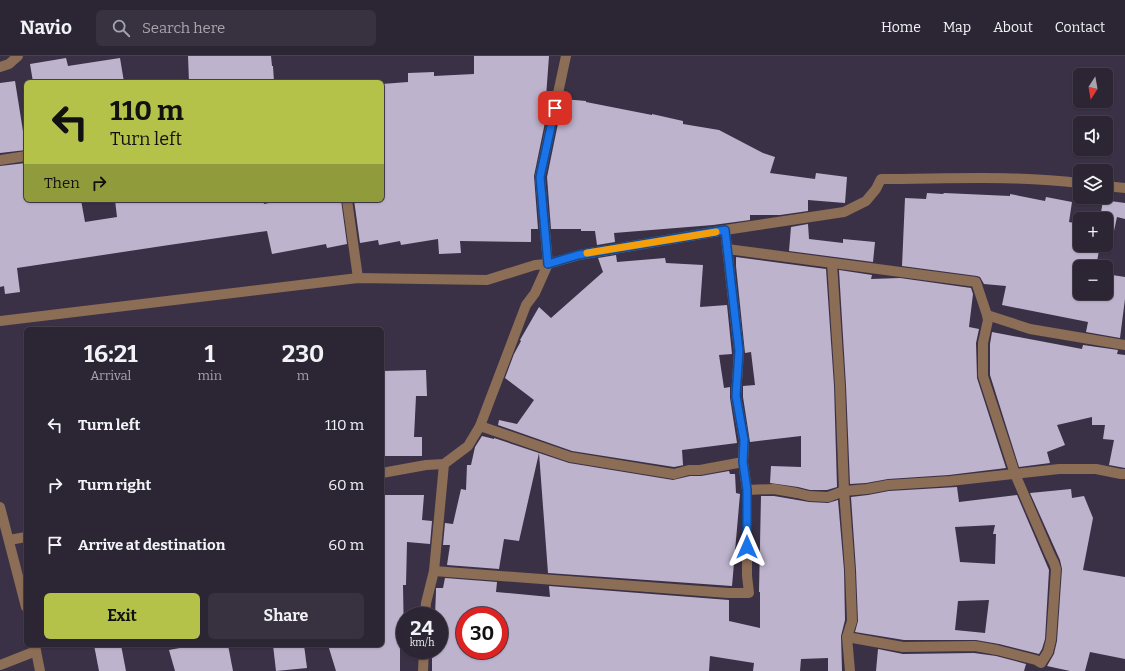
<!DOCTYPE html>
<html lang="en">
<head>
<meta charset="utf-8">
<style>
  body { margin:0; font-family:Bitter,serif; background:#383140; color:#f1f3f6; height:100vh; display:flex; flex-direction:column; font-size:15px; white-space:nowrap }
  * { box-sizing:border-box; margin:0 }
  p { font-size:13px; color:#a6a5ac }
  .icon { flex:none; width:22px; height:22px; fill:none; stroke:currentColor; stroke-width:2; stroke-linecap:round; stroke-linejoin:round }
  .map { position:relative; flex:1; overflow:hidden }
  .sheet { position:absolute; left:24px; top:271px; width:360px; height:320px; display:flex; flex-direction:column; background:#2c2534; border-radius:6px; box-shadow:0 1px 3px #0004,0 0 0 1px #48424f }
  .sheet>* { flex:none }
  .top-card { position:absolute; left:24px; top:24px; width:360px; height:122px; border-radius:6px; box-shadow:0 1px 3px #0004,0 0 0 1px #48424f; background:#b4c24a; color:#111; overflow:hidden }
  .needle { width:26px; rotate:191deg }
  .controls { position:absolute; left:1073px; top:12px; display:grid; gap:8px }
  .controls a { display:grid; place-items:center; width:40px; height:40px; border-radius:6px; background:#2c2534; box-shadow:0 1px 3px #0004,0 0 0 1px #48424f; font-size:20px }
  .speed { position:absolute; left:396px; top:551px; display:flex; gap:8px; font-size:20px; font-weight:700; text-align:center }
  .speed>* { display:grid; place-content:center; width:52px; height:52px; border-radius:50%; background:#2c2534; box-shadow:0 1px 3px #0004,0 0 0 1px #48424f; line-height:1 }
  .speed small { font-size:10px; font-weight:400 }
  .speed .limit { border:6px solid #d22; background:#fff; color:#111 }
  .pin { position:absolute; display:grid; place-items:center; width:34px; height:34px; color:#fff; margin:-17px; border-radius:8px; box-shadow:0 2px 6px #0006 }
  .me { position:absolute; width:44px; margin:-22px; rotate:0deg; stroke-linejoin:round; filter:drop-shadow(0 0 3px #0008) }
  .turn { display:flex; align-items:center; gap:14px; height:84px; padding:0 20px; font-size:18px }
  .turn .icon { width:52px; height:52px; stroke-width:2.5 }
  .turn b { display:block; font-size:28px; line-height:34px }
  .then { display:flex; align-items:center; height:38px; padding:0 20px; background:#0003; gap:8px; font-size:15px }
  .eta { display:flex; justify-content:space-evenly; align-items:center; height:68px; text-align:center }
  .eta b { font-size:24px; font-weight:700; line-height:28px }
  .primary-button { display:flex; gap:8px; margin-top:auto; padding:8px 20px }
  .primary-button a { flex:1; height:46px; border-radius:6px; background:#b4c24a; color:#111; font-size:16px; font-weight:700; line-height:46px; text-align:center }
  .primary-button a+a { background:#383140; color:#f1f3f6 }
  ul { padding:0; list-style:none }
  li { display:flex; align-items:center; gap:12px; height:60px; padding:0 20px }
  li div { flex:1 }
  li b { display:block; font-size:15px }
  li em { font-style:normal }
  header { display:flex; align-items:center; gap:24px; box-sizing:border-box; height:56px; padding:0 20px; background:#2c2534; border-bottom:1px solid #48424f }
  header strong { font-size:19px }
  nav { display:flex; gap:22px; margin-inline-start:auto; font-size:14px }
  .search { width:280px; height:36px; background:#383140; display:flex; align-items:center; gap:10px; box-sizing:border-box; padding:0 14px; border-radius:6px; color:#a6a5ac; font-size:15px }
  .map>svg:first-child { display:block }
  .building { fill:#beb3cd; fill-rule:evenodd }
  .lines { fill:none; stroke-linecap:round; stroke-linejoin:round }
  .minor { stroke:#8c6d56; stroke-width:10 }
  .route-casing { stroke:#114b97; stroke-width:10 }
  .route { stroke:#1a73e8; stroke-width:7 }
  .slow { stroke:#f59e0b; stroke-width:7 }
</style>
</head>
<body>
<header>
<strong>Navio</strong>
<div class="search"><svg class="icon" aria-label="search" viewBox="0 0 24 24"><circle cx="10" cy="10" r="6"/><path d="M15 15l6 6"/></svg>Search here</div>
<nav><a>Home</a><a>Map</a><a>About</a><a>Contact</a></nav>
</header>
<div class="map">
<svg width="1125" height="615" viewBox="0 0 1125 615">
  <rect width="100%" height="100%" fill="#3b3146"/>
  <!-- building -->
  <g class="building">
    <path d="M188 0H271L272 10H273L274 26H189Z"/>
    <path d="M474 0H549L546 41 550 42 534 120 538 173H531V186L460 185 461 197 439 198 438 183 401 189 400 185 379 189 378 184 360 187 354 144H382V28L408 26V17L434 16V20L474 18Z"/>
    <path d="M66 2 68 10 120 2 124 26H106L105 24 90 26H33L30 8Z"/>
    <path d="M15 25 26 94 0 97V27Z"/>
    <path d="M563 43 586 45V46L652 59V58L683 65V68L719 74 763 97 775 101 770 117 815 123 816 117 847 121 845 147 808 144V155L780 159H750V164L713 169 614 177 615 186 597 189 595 175H581V173H551L547 121Z"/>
    <path d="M26 107V144H81L85 166 117 161 115 144H263L264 148 284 144H341L347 188 327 192 326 188 272 198 267 175 169 189 17 212 20 236 5 238 4 230 0 231V110Z"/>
    <path d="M927 137 943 138 944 137 1010 140V138L1045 145 1046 141 1072 146 1069 166 1080 168V189H1100L1096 211H1080V237H1106V218L1125 221V243L1120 282 1086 276 1088 266 1002 249 1006 230 984 228 980 221 977 220 902 210 905 142 926 143Z"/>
    <path d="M1103 144 1125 147V163L1117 161 1112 184 1106 182V163H1100Z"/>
    <path d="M808 168 809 183 843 187V183L875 186 873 206 789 195 791 171Z"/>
    <path d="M616 199 617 206 665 202 666 207 703 209 700 251 727 249 732 298 719 299 724 332 730 331V342L737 387 682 394 683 409H684L674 411 572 395 498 369 499 364 517 368 534 344 505 322 514 298 521 285 520 284 539 251 551 262 603 216 598 202Z"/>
    <path d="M736 201 826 213 834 330 837 431 827 434H810L798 431 770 427 771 410 801 411V380L750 386 743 341V330L755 329 751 296 745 297 736 210Z"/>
    <path d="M839 214 872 219 871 223 900 222 971 232 973 238 969 271 979 273 976 287 977 322 1006 412 949 419 888 423 866 427 850 428 846 330Z"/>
    <path d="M992 276 1082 293 1083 289 1118 294 1117 298 1125 299V412L1109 409 1114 384 1103 383 1105 369H1092V361L1057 369 1065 389 1047 396 1050 407 1019 411 990 319V288Z"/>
    <path d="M426 314 427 340H416L414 381H422V400H382V315Z"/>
    <path d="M482 380 494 383V382L539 397 519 485 504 483 499 513 447 509 450 489H443L445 467 453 468 461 433 466 434 467 409H471L475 391Z"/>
    <path d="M539 397 569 407 673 424 690 420H701L729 415 730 418H735L736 437 740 438 732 530 548 517Z"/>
    <path d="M957 431 959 446 1017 439 1049 514 1045 583 1042 593 1039 598 999 588 976 584H904L855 576 858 565 856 514 851 441 868 439 889 435ZM995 469 993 478H996L995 508 960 506 955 471ZM989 544 985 577 955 574 958 545Z"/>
    <path d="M1071 433 1072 442 1084 440 1093 462 1083 514 1125 521V603L1090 596 1085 615H1070L1047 610 1054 598 1057 585 1062 513 1060 504 1030 437Z"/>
    <path d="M382 439H424L422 464 432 465 430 488 407 486 406 529H403L404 588H400V615H336L328 589H382V534H383L384 480H382Z"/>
    <path d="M761 440H774L809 446 828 447 838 444 844 514 845 564 841 580 842 615H828V602L801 603 800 615H753L754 607 710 600 709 615H432V594H439V560H435L436 535V532H443L445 522 497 526 496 536 550 541 549 530 729 544V565L760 572V536H759ZM465 560H499V594H465Z"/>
    <path d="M94 589H121L126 615H99Z"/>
    <path d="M196 589H228L233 615H175L169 594Z"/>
    <path d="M273 589H304L307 612 276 615Z"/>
    <path d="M878 593 903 598 974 597 996 600 1026 608 1024 615H876Z"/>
  </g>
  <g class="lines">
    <!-- minor -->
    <g class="minor">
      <path d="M0 11 9 8 18 0"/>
      <path d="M0 104 26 100"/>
      <path d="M1106 130 1125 132"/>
      <path d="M347 144 358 222"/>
      <path d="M727 193 976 226 987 259 988 264 983 287V320L1015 418 1050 499 1054 507 1056 513 1051 584 1048 596 1041 607 1036 604 997 594 975 590 903 591 847 581"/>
      <path d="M832 207 840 330 844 435 850 514 852 565 847 581 850 615"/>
      <path d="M987 259 1030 273 1125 289"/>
      <path d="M0 265 358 222 487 224 535 209 548 208 579 199 725 174 844 156 866 145 876 133 881 123C947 123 1014 119 1080 127"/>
      <path d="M480 370 570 401 674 418 689 414H700L743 406"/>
      <path d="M382 417 426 409 444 408 468 390 480 370 526 249 535 237 548 208 540 121 566 0"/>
      <path d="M747 434 774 433 797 437 809 440 828 441 844 435 867 433 888 429 950 425 1059 413H1096L1121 418H1125"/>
      <path d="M0 451 26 551"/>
      <path d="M9 484 26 481"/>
      <path d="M434 515 728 537H749L747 520V434L743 406 744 384 736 341 739 295 725 174"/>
      <path d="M425 560 426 547 434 515 444 408"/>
      <path d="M35 590 40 615"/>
      <path d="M0 609 36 595"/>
      <path d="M423 615 424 594"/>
    </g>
  </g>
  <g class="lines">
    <defs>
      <path id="route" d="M555 52 540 121 548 208 578 199 725 174 739 295 736 340 744 384 743 406 747 434V491"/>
    </defs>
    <!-- route casing -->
    <use href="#route" class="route-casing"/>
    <!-- route -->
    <use href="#route" class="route"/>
    <!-- slow -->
    <path class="slow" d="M587 197 716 176"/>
  </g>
</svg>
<div class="controls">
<a><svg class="needle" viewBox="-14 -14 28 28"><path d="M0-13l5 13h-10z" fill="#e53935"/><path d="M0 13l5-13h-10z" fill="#a6a5ac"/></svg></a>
<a><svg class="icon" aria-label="sound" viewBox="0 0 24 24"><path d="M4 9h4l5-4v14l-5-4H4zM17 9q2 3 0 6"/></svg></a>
<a><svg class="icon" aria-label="layers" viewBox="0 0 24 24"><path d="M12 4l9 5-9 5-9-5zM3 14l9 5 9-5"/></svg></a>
<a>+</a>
<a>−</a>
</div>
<div class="speed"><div>24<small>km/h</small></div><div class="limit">30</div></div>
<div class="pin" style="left:555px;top:52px;background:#d93025"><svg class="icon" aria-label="arrive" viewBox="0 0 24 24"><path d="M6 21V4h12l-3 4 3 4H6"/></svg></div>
<svg class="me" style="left:747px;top:491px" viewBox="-20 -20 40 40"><path d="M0-17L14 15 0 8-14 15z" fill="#1a73e8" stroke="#fff" stroke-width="4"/></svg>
<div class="top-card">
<div class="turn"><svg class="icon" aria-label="left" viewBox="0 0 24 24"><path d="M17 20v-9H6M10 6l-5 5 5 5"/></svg><div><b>110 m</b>Turn left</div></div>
<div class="then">Then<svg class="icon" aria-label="right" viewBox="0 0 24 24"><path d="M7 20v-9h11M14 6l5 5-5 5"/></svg></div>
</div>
<section class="sheet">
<div class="eta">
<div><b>16:21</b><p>Arrival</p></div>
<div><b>1</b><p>min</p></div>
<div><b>230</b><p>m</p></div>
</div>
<ul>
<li><svg class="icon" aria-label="left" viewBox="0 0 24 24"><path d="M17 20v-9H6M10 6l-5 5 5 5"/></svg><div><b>Turn left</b></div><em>110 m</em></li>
<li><svg class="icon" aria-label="right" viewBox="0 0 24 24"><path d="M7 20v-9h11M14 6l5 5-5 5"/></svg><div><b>Turn right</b></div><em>60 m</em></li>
<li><svg class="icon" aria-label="arrive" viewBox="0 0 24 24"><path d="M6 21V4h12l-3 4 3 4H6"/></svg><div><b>Arrive at destination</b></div><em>60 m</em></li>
</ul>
<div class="primary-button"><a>Exit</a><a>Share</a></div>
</section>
</div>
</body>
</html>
